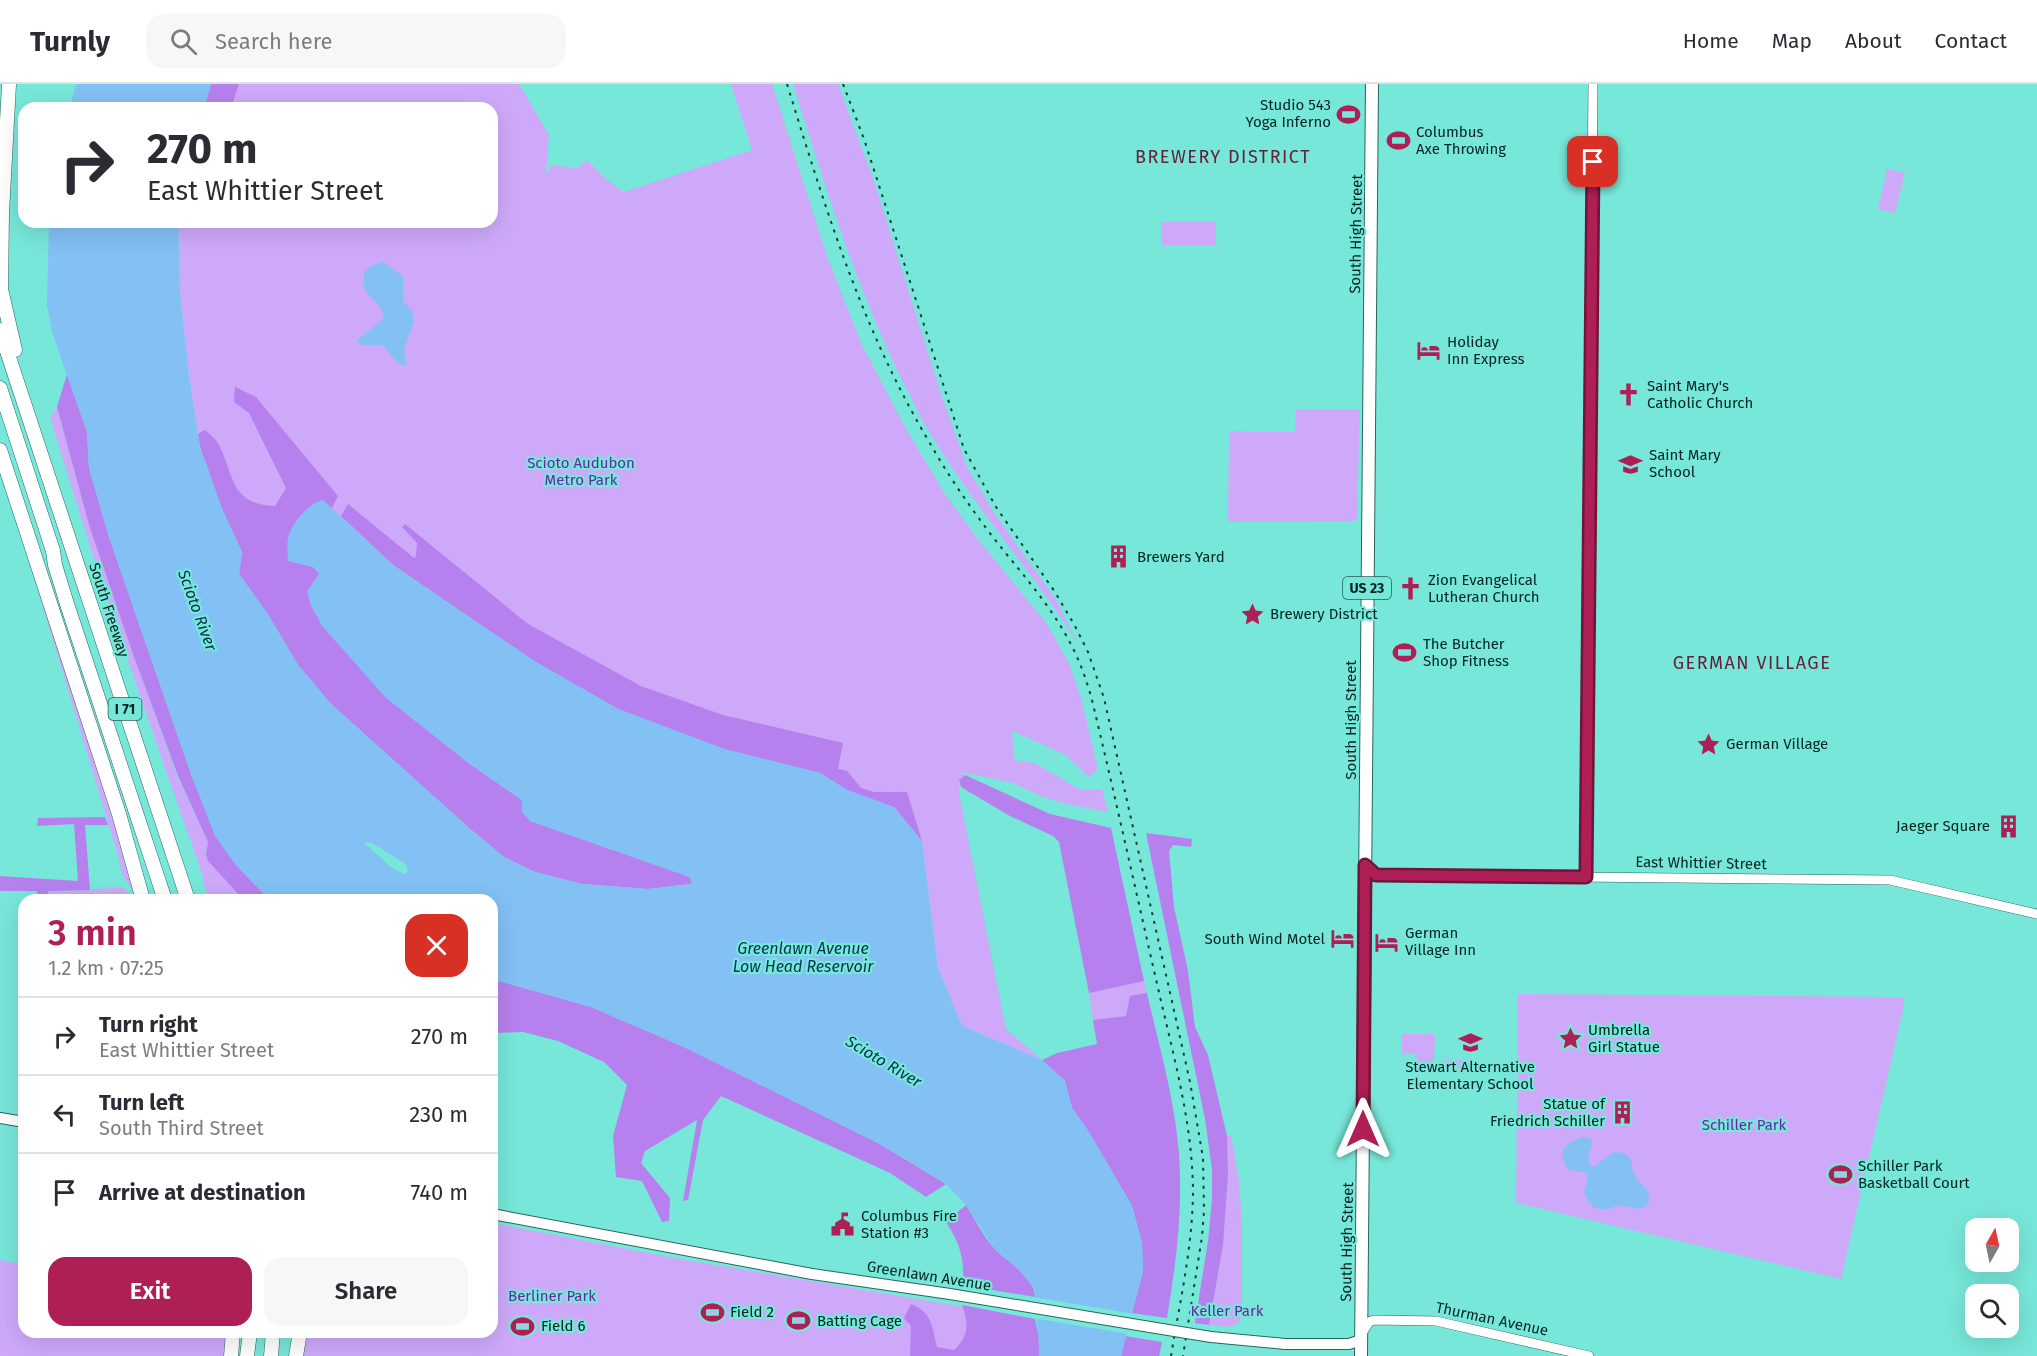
<!DOCTYPE html>
<html lang="en">
<head>
<meta charset="utf-8">
<style>
  body { margin:0; font-family:"Fira Sans",sans-serif; background:#f7f7f7; color:#2b2b33; height:100vh; display:flex; flex-direction:column; font-size:22px; white-space:nowrap }
  * { box-sizing:border-box; margin:0 }
  p { font-size:20px; color:#7c7c81 }
  .icon { flex:none; width:33px; height:33px; fill:none; stroke:currentColor; stroke-width:2; stroke-linecap:round; stroke-linejoin:round }
  .map { position:relative; flex:1; overflow:hidden }
  .sheet { position:absolute; left:18px; top:810px; width:480px; height:444px; display:flex; flex-direction:column; background:#fff; border-radius:18px; box-shadow:0 6px 24px #0002 }
  .sheet>* { flex:none }
  .banner { position:absolute; left:18px; top:18px; width:480px; height:126px; border-radius:18px; box-shadow:0 6px 24px #0002; background:#fff; color:#2b2b33; overflow:hidden }
  .needle { width:39px; rotate:9deg }
  .controls { position:absolute; left:1965px; top:1134px; display:grid; gap:12px }
  .controls a { display:grid; place-items:center; width:54px; height:54px; border-radius:12px; background:#fff; box-shadow:0 6px 24px #0002; font-size:30px }
  .pin { position:absolute; display:grid; place-items:center; width:51px; height:51px; color:#fff; margin:-26px; border-radius:12px; box-shadow:0 3px 9px #0006 }
  .me { position:absolute; width:66px; margin:-33px; rotate:0deg; stroke-linejoin:round; filter:drop-shadow(0 0 4px #0008) }
  .turn { display:flex; align-items:center; gap:21px; height:126px; padding:0 30px; font-size:27px }
  .turn .icon { width:78px; height:78px; stroke-width:2.5 }
  .turn b { display:block; font-size:42px; line-height:51px }
  .round { display:grid; place-items:center; flex:none; width:63px; height:63px; border-radius:18px; background:#f7f7f7 }
  .summary { display:flex; align-items:center; justify-content:space-between; height:102px; padding:0 30px }
  h1 { font-size:36px; font-weight:600; line-height:45px; color:#ae1f55 }
  .action { display:flex; gap:12px; margin-top:auto; padding:12px 30px }
  .action a { flex:1; height:69px; border-radius:18px; background:#ae1f55; color:#fff; font-size:24px; font-weight:600; line-height:69px; text-align:center }
  .action a+a { background:#f7f7f7; color:#2b2b33 }
  ul { padding:0; list-style:none }
  li { display:flex; align-items:center; gap:18px; height:78px; padding:0 30px; border-top:2px solid #e1e1e2 }
  li div { flex:1 }
  li b { display:block; font-size:22px }
  li em { font-style:normal }
  header { display:flex; align-items:center; gap:36px; box-sizing:border-box; height:84px; padding:0 30px; background:#fff; border-bottom:2px solid #e1e1e2 }
  header strong { font-size:28px }
  nav { display:flex; gap:33px; margin-inline-start:auto; font-size:21px }
  .search { width:420px; height:54px; background:#f7f7f7; display:flex; align-items:center; gap:15px; box-sizing:border-box; padding:0 21px; border-radius:18px; color:#7c7c81; font-size:22px }
  .map>svg:first-child { display:block }
  .green { fill:#cea9fa }
  .forest { fill:#b681ee }
  .water { fill:#83c0f4; fill-rule:evenodd }
  .pier { fill:#77e7d9 }
  .lines { fill:none; stroke-linecap:round; stroke-linejoin:round }
  .tertiary-casing { stroke:#29655e; stroke-width:10 }
  .secondary-casing { stroke:#29655e; stroke-width:12 }
  .primary-casing { stroke:#29655e; stroke-width:14 }
  .motorway-casing { stroke:#29655e; stroke-width:15 }
  .tertiary { stroke:#fff; stroke-width:9 }
  .secondary { stroke:#fff; stroke-width:10 }
  .primary { stroke:#fff; stroke-width:12 }
  .motorway { stroke:#fff; stroke-width:14 }
  .rail { stroke:#0f3d38; stroke-width:2; stroke-dasharray:3 6; stroke-linecap:butt }
  .secondary-bridge-casing { stroke:#29655e; stroke-width:12; stroke-linecap:butt }
  .secondary-bridge { stroke:#fff; stroke-width:10 }
  .route-casing { stroke:#711437; stroke-width:15 }
  .route { stroke:#ae1f55; stroke-width:10 }
  .labels { text-anchor:middle; stroke-width:4.5; stroke-linejoin:round; paint-order:stroke }
  .shield { fill:#77e7d9; stroke:#245e58; stroke-width:1.5 }
  .shield-label { font-size:14px; font-weight:bold; fill:#002420 }
  .poi-label { font-size:15px; fill:#002420; stroke:#77e7d9; text-anchor:start }
  .street-label { font-size:15px; fill:#002420; stroke:#77e7d9 }
  .park-label { font-size:15px; fill:#6c24a4; stroke:#77e7d9 }
  .water-label { font-size:16px; font-style:italic; fill:#003152; stroke:#77e7d9 }
  .quarter-label { font-size:18px; letter-spacing:1.5px; fill:#652136; stroke:#77e7d9 }
</style>
</head>
<body>
<header>
<strong>Turnly</strong>
<div class="search"><svg class="icon" aria-label="search" viewBox="0 0 24 24"><circle cx="10" cy="10" r="6"/><path d="M15 15l6 6"/></svg>Search here</div>
<nav><a>Home</a><a>Map</a><a>About</a><a>Contact</a></nav>
</header>
<div class="map">
<svg width="2037" height="1272" viewBox="0 0 2037 1272">
  <rect width="100%" height="100%" fill="#77e7d9"/>
  <!-- green -->
  <g class="green">
    <path d="M211 0H519L549 51 546 92 551 81 577 84 587 76 606 95 624 108 752 66 731 0H772L827 172 862 261 906 345 945 410 977 454 1047 540 1069 579 1081 614 1098 685 1089 693 1066 671 1012 647 1014 676 1035 679 1079 705H1102L1108 728 1067 720 1043 713 1013 699 960 688 965 691 959 696 960 714 1006 945 1042 976 962 942 938 884 922 757 820 689 724 665 393 481 322 416 535 788 200 363 189 293 180 210 178 138H492V24H204Z"/>
    <path d="M793 0H838L874 97 941 310 967 383 995 430 1056 516 1079 562C1033 487 973 422 928 346 919 332 913 316 905 302 857 206 825 102 793 0Z"/>
    <path d="M1887 85 1905 89 1895 129 1878 125Z"/>
    <path d="M1216 137V161H1162L1161 138Z"/>
    <path d="M57 323 90 444 134 573 177 692 208 758 206 771 244 816H210L205 805 202 790 107 516 50 334Z"/>
    <path d="M1296 325H1360L1357 435 1353 437 1230 438 1228 436 1229 347 1295 348Z"/>
    <path d="M44 484 94 654 122 770 137 816H135L132 806 122 790 117 768 33 490Z"/>
    <path d="M121 803 127 807 130 816H48L47 807 90 806Z"/>
    <path d="M1144 897 1147 909 1130 912 1126 932 1093 936 1089 909Z"/>
    <path d="M1518 910 1903 913 1904 921 1841 1195 1516 1119Z"/>
    <path d="M1402 950H1435L1434 976H1432V987H1415V969H1402Z"/>
    <rect x="1443" y="976" width="35" height="12"/>
    <path d="M1231 1051 1239 1096 1242 1137V1233L1238 1240 1228 1243 1209 1241 1223 1161 1228 1091 1227 1052Z"/>
    <path d="M492 1139 674 1174 1035 1235 1039 1272H298L302 1248H492Z"/>
    <path d="M0 1176 24 1181V1248H229L227 1272H0Z"/>
  </g>
  <!-- forest -->
  <g class="forest">
    <path d="M211 0H239L231 24H204Z"/>
    <path d="M67 290 87 348 89 384 109 453 192 693 235 780 266 812 256 816 242 814 208 777 206 771 208 758 178 692 134 573 90 444 57 323Z"/>
    <path d="M235 303 256 313 338 412 332 424 322 416 313 483 320 490 308 507 311 521 323 543 467 678 522 716 530 737 690 793 692 800 648 805 582 800 535 788 504 773 469 744 330 619 298 581 269 532 239 490 242 468 222 425 200 363 198 350 205 346C209 350 215 354 218 359 235 390 228 420 275 422L286 404 249 329 234 318Z"/>
    <path d="M348 420 414 474 416 472 417 459 402 443 405 440 528 540 641 602 723 631 843 659 838 685 847 687 861 704 874 708H907L922 757 894 723 847 706 820 689 724 665 618 625 534 577 393 481 341 432Z"/>
    <path d="M965 691 1050 730 1111 744 1144 897 1089 909 1059 758 1053 752 1008 731 961 703 959 696Z"/>
    <path d="M105 733 108 741H85L90 806 48 807V816H38L37 807H0V792L78 797 74 740 37 742 38 734Z"/>
    <path d="M1146 749 1192 755 1191 763 1173 761 1169 767 1174 823 1188 887 1195 943 1208 971 1227 1052 1228 1091 1223 1161 1209 1241 1195 1239 1208 1157 1212 1116V1085L1205 1035Z"/>
    <path d="M492 895 591 923 684 963 878 1059 946 1100 926 1113 890 1089 721 1012 703 1036 688 1116 683 1117 697 1036 645 1067 641 1079 670 1114 669 1137 662 1138 642 1097 616 1093 613 1052 627 1001 604 978 558 957 523 948 492 949Z"/>
    <path d="M1147 909C1159 962 1175 1016 1179 1070 1183 1126 1176 1180 1167 1234L1131 1229 1143 1188 1142 1159 1132 1122 1089 1048 1072 1024 1065 997 1042 976 1057 969 1097 960 1093 936 1126 932 1130 912Z"/>
    <path d="M966 1121C975 1135 983 1152 994 1164 1007 1179 1035 1191 1035 1213L963 1201C964 1174 961 1161 946 1138Z"/>
    <path d="M911 1220C932 1228 932 1242 937 1263L954 1266C969 1252 969 1240 962 1221L1035 1235 1039 1254V1272H910L911 1242 904 1234Z"/>
    <path d="M1125 1252 1162 1258 1159 1272H1121Z"/>
  </g>
  <!-- water -->
  <g class="water">
    <path d="M76 0H211L204 24H70Z"/>
    <path d="M49 138H178L180 210 189 293 200 363 222 425 242 469 239 490 269 532 298 581 330 619 469 744 504 773 535 788 582 800 648 805 692 800 690 793 530 737 522 728V716L467 678 386 614 323 543 311 521 307 507 319 490 313 483 288 477C288 469 286 458 289 451 293 438 309 419 323 416L393 481 534 577 618 625 724 665 820 689 847 706 894 723 922 757 938 884 962 942 1042 976 1065 997 1072 1024 1089 1048 1132 1122 1142 1159 1143 1188 1121 1272H1039C1039 1249 1035 1227 1035 1205L1018 1185 994 1164 966 1121 946 1100 878 1059 684 963 591 923 492 895V816H271L235 780 215 752 192 693 109 453 89 384 87 348 52 248 47 222ZM363 758 372 759 406 780 408 787 404 790 391 783Z"/>
    <path d="M383 178 403 192V218L412 226 414 236 404 266 407 281 398 280 384 262C376 260 367 262 359 260L357 256 381 237 384 231C376 209 358 216 365 187L373 181Z"/>
    <path d="M1583 1053 1590 1054 1592 1059 1588 1075 1591 1082 1595 1083C1605 1074 1614 1062 1628 1072 1633 1078 1632 1087 1636 1094 1643 1104 1656 1109 1646 1122L1639 1125 1620 1121 1604 1126 1593 1123 1587 1116 1584 1107 1588 1092 1585 1089 1568 1085C1556 1067 1565 1059 1583 1053Z"/>
  </g>
  <!-- pier -->
  <path class="pier" d="M1032 1213 1134 1230 1129 1250 1032 1234Z"/>
  <g class="lines">
    <defs>
      <g id="tertiary">
        <path d="M1365 781 1377 791 1890 796 2037 830"/>
        <path d="M1586 793 1593 0"/>
        <path d="M1362 1249 1369 1238 1374 1236 1436 1237 1589 1272"/>
      </g>
      <g id="secondary">
        <path d="M0 1034 24 1038"/>
        <path d="M492 1130 812 1190 950 1210 1150 1243"/>
        <path d="M1211 1253 1285 1260H1349L1358 1257 1361 1252"/>
      </g>
      <path id="primary" d="M1361 1272 1372 0"/>
      <g id="motorway">
        <path d="M9 0 2 129 1 205 15 266"/>
        <path d="M0 246 188 816"/>
        <path d="M0 304 53 467 55 481 67 520 165 816"/>
        <path d="M0 366 119 730 143 816"/>
        <path d="M231 1272 233 1248"/>
        <path d="M247 1272 250 1248"/>
        <path d="M271 1272 273 1248"/>
        <path d="M296 1272 300 1248"/>
      </g>
    </defs>
    <!-- tertiary casing -->
    <use href="#tertiary" class="tertiary-casing"/>
    <!-- secondary casing -->
    <use href="#secondary" class="secondary-casing"/>
    <!-- primary casing -->
    <use href="#primary" class="primary-casing"/>
    <!-- motorway casing -->
    <use href="#motorway" class="motorway-casing"/>
    <!-- tertiary -->
    <use href="#tertiary" class="tertiary"/>
    <!-- secondary -->
    <use href="#secondary" class="secondary"/>
    <!-- primary -->
    <use href="#primary" class="primary"/>
    <!-- motorway -->
    <use href="#motorway" class="motorway"/>
    <!-- rail -->
    <g class="rail">
      <path d="M787 0C826 126 862 246 931 361 948 391 968 420 989 448 1015 482 1046 515 1067 553 1078 572 1086 594 1092 616 1115 712 1136 808 1158 904 1173 970 1192 1037 1193 1105 1193 1161 1180 1217 1171 1272"/>
      <path d="M843 0 864 55 964 365 996 423 1055 508 1075 542 1088 568 1104 614 1190 998 1203 1074 1204 1127 1202 1153 1183 1272"/>
    </g>
    <defs>
      <path id="secondary-bridge" d="M1150 1243 1211 1253"/>
    </defs>
    <!-- secondary-bridge casing -->
    <use href="#secondary-bridge" class="secondary-bridge-casing"/>
    <!-- secondary-bridge -->
    <use href="#secondary-bridge" class="secondary-bridge"/>
  </g>
  <g class="lines">
    <defs>
      <path id="route" d="M1363 1045 1365 781 1376 791 1586 793 1593 78"/>
    </defs>
    <!-- route casing -->
    <use href="#route" class="route-casing"/>
    <!-- route -->
    <use href="#route" class="route"/>
  </g>
  <!-- icons -->
  <defs>
    <symbol id="stadium-bare" viewBox="-9 -9 18 18"><path d="M0-5a6.5 5 0 1 0 0 10a6.5 5 0 1 0 0-10ZM-3.5-1.8h7v3.6h-7Z" fill="#ae1f55" stroke="#77e7d9" stroke-width="2.5" paint-order="stroke"/></symbol>
    <symbol id="hotel-bare" viewBox="-9 -9 18 18"><path d="M-6-4.5h1.5V1H6V5H4.5V3h-9V5H-6ZM-4 0a1.8 1.8 0 1 1 3.6 0ZM.5 0V-2.5h3Q6-2.5 6 0Z" fill="#ae1f55" stroke="#77e7d9" stroke-width="2.5" paint-order="stroke"/></symbol>
    <symbol id="church-bare" viewBox="-9 -9 18 18"><path d="M-1.2-6h2.4v3.5h3.3v2.4h-3.3V6h-2.4V-.1h-3.3v-2.4h3.3Z" fill="#ae1f55" stroke="#77e7d9" stroke-width="2.5" paint-order="stroke"/></symbol>
    <symbol id="school-bare" viewBox="-9 -9 18 18"><path d="M0-5L7-2L0 1L-7-2ZM-4 1L0 2.5L4 1V4Q0 6-4 4Z" fill="#ae1f55" stroke="#77e7d9" stroke-width="2.5" paint-order="stroke"/></symbol>
    <symbol id="building-bare" viewBox="-9 -9 18 18"><path d="M-4-6H4V6H1V3H-1V6H-4ZM-2.5-4.3h1.7v1.8h-1.7ZM.8-4.3h1.7v1.8H.8ZM-2.5-1h1.7V.8h-1.7ZM.8-1h1.7V.8H.8Z" fill="#ae1f55" stroke="#77e7d9" stroke-width="2.5" paint-order="stroke"/></symbol>
    <symbol id="sight-bare" viewBox="-9 -9 18 18"><path d="M0-6L1.8-2.2L6-1.7L2.9 1.2L3.7 5.4L0 3.3L-3.7 5.4L-2.9 1.2L-6-1.7L-1.8-2.2Z" fill="#ae1f55" stroke="#77e7d9" stroke-width="2.5" paint-order="stroke"/></symbol>
    <symbol id="civic-bare" viewBox="-9 -9 18 18"><path d="M-.6-6.5H3V-4.5H.6V-3L4-1V1h2V6H-6V1h2V-1L-.6-3ZM-1.2 2.5V6h2.4V2.5Z" fill="#ae1f55" stroke="#77e7d9" stroke-width="2.5" paint-order="stroke"/></symbol>
  </defs>
  <g fill-rule="evenodd">
    <use href="#stadium-bare" x="1332" y="14" width="33" height="33"/>
    <use href="#stadium-bare" x="1382" y="40" width="33" height="33"/>
    <use href="#hotel-bare" x="1412" y="250" width="33" height="33"/>
    <use href="#church-bare" x="1612" y="294" width="33" height="33"/>
    <use href="#school-bare" x="1614" y="364" width="33" height="33"/>
    <use href="#building-bare" x="1102" y="456" width="33" height="33"/>
    <use href="#church-bare" x="1394" y="488" width="33" height="33"/>
    <use href="#sight-bare" x="1236" y="514" width="33" height="33"/>
    <use href="#stadium-bare" x="1388" y="552" width="33" height="33"/>
    <use href="#sight-bare" x="1692" y="644" width="33" height="33"/>
    <use href="#building-bare" x="1992" y="726" width="33" height="33"/>
    <use href="#hotel-bare" x="1326" y="838" width="33" height="33"/>
    <use href="#hotel-bare" x="1370" y="842" width="33" height="33"/>
    <use href="#sight-bare" x="1554" y="938" width="33" height="33"/>
    <use href="#school-bare" x="1454" y="942" width="33" height="33"/>
    <use href="#building-bare" x="1606" y="1012" width="33" height="33"/>
    <use href="#stadium-bare" x="1824" y="1074" width="33" height="33"/>
    <use href="#civic-bare" x="826" y="1124" width="33" height="33"/>
    <use href="#stadium-bare" x="696" y="1212" width="33" height="33"/>
    <use href="#stadium-bare" x="782" y="1220" width="33" height="33"/>
    <use href="#stadium-bare" x="506" y="1226" width="33" height="33"/>
  </g>
  <g class="labels">
    <!-- shield labels -->
    <g class="shield">
      <rect x="1343" y="493" width="48" height="22" rx="4.5"/>
      <rect x="108.5" y="614" width="33" height="22" rx="4.5"/>
    </g>
    <g class="shield-label">
      <text x="1367" y="509">US 23</text>
      <text x="125" y="630">I 71</text>
    </g>
    <!-- poi labels -->
    <g class="poi-label">
      <text x="1331" y="26" text-anchor="end">Studio 543<tspan x="1331" dy="17">Yoga Inferno</tspan></text>
      <text x="1416" y="53">Columbus<tspan x="1416" dy="17">Axe Throwing</tspan></text>
      <text x="1447" y="263">Holiday<tspan x="1447" dy="17">Inn Express</tspan></text>
      <text x="1647" y="307">Saint Mary's<tspan x="1647" dy="17">Catholic Church</tspan></text>
      <text x="1649" y="376">Saint Mary<tspan x="1649" dy="17">School</tspan></text>
      <text x="1137" y="478">Brewers Yard</text>
      <text x="1428" y="501">Zion Evangelical<tspan x="1428" dy="17">Lutheran Church</tspan></text>
      <text x="1270" y="535">Brewery District</text>
      <text x="1423" y="565">The Butcher<tspan x="1423" dy="17">Shop Fitness</tspan></text>
      <text x="1726" y="665">German Village</text>
      <text x="1990" y="747" text-anchor="end">Jaeger Square</text>
      <text x="1405" y="854">German<tspan x="1405" dy="17">Village Inn</tspan></text>
      <text x="1325" y="860" text-anchor="end">South Wind Motel</text>
      <text x="1588" y="951">Umbrella<tspan x="1588" dy="17">Girl Statue</tspan></text>
      <text x="1470" y="988" text-anchor="middle">Stewart Alternative<tspan x="1470" dy="17">Elementary School</tspan></text>
      <text x="1605" y="1025" text-anchor="end">Statue of<tspan x="1605" dy="17">Friedrich Schiller</tspan></text>
      <text x="1858" y="1087">Schiller Park<tspan x="1858" dy="17">Basketball Court</tspan></text>
      <text x="861" y="1137">Columbus Fire<tspan x="861" dy="17">Station #3</tspan></text>
      <text x="730" y="1233">Field 2</text>
      <text x="817" y="1242">Batting Cage</text>
      <text x="541" y="1247">Field 6</text>
    </g>
    <!-- street labels -->
    <g class="street-label">
      <text transform="translate(1356 150) rotate(-89)" y="5">South High Street</text>
      <text transform="translate(109 526) rotate(72)" y="5">South Freeway</text>
      <text transform="translate(1351 636) rotate(-90)" y="5">South High Street</text>
      <text transform="translate(1701 779) rotate(1)" y="5">East Whittier Street</text>
      <text transform="translate(1347 1158) rotate(-89)" y="5">South High Street</text>
      <text transform="translate(929 1192) rotate(9)" y="5">Greenlawn Avenue</text>
      <text transform="translate(1492 1235) rotate(12)" y="5">Thurman Avenue</text>
    </g>
    <!-- park labels -->
    <g class="park-label">
      <text x="581" y="384">Scioto Audubon<tspan x="581" dy="17">Metro Park</tspan></text>
      <text x="1744" y="1046">Schiller Park</text>
      <text x="552" y="1217">Berliner Park</text>
      <text x="1227" y="1232">Keller Park</text>
    </g>
    <!-- water labels -->
    <g class="water-label">
      <text transform="translate(198 526) rotate(70)" y="6">Scioto River</text>
      <text x="803" y="870">Greenlawn Avenue<tspan x="803" dy="18">Low Head Reservoir</tspan></text>
      <text transform="translate(884 977) rotate(31)" y="6">Scioto River</text>
    </g>
    <!-- quarter labels -->
    <g class="quarter-label">
      <text x="1223" y="79">BREWERY DISTRICT</text>
      <text x="1752" y="585">GERMAN VILLAGE</text>
    </g>
  </g>
</svg>
<div class="controls">
<a><svg class="needle" viewBox="-14 -14 28 28"><path d="M0-13l5 13h-10z" fill="#e53935"/><path d="M0 13l5-13h-10z" fill="#7c7c81"/></svg></a>
<a><svg class="icon" aria-label="search" viewBox="0 0 24 24"><circle cx="10" cy="10" r="6"/><path d="M15 15l6 6"/></svg></a>
</div>
<div class="pin" style="left:1593px;top:78px;background:#d93025"><svg class="icon" aria-label="arrive" viewBox="0 0 24 24"><path d="M6 21V4h12l-3 4 3 4H6"/></svg></div>
<svg class="me" style="left:1363px;top:1045px" viewBox="-20 -20 40 40"><path d="M0-17L14 15 0 8-14 15z" fill="#ae1f55" stroke="#fff" stroke-width="4"/></svg>
<div class="banner">
<div class="turn"><svg class="icon" aria-label="right" viewBox="0 0 24 24"><path d="M7 20v-9h11M14 6l5 5-5 5"/></svg><div><b>270 m</b>East Whittier Street</div></div>
</div>
<section class="sheet">
<div class="summary"><div><h1>3 min</h1><p>1.2 km · 07:25</p></div><a class="round" style="background:#d93025;color:#fff"><svg class="icon" aria-label="close" viewBox="0 0 24 24"><path d="M6 6l12 12M18 6L6 18"/></svg></a></div>
<ul>
<li><svg class="icon" aria-label="right" viewBox="0 0 24 24"><path d="M7 20v-9h11M14 6l5 5-5 5"/></svg><div><b>Turn right</b><p>East Whittier Street</p></div><em>270 m</em></li>
<li><svg class="icon" aria-label="left" viewBox="0 0 24 24"><path d="M17 20v-9H6M10 6l-5 5 5 5"/></svg><div><b>Turn left</b><p>South Third Street</p></div><em>230 m</em></li>
<li><svg class="icon" aria-label="arrive" viewBox="0 0 24 24"><path d="M6 21V4h12l-3 4 3 4H6"/></svg><div><b>Arrive at destination</b></div><em>740 m</em></li>
</ul>
<div class="action"><a>Exit</a><a>Share</a></div>
</section>
</div>
</body>
</html>
